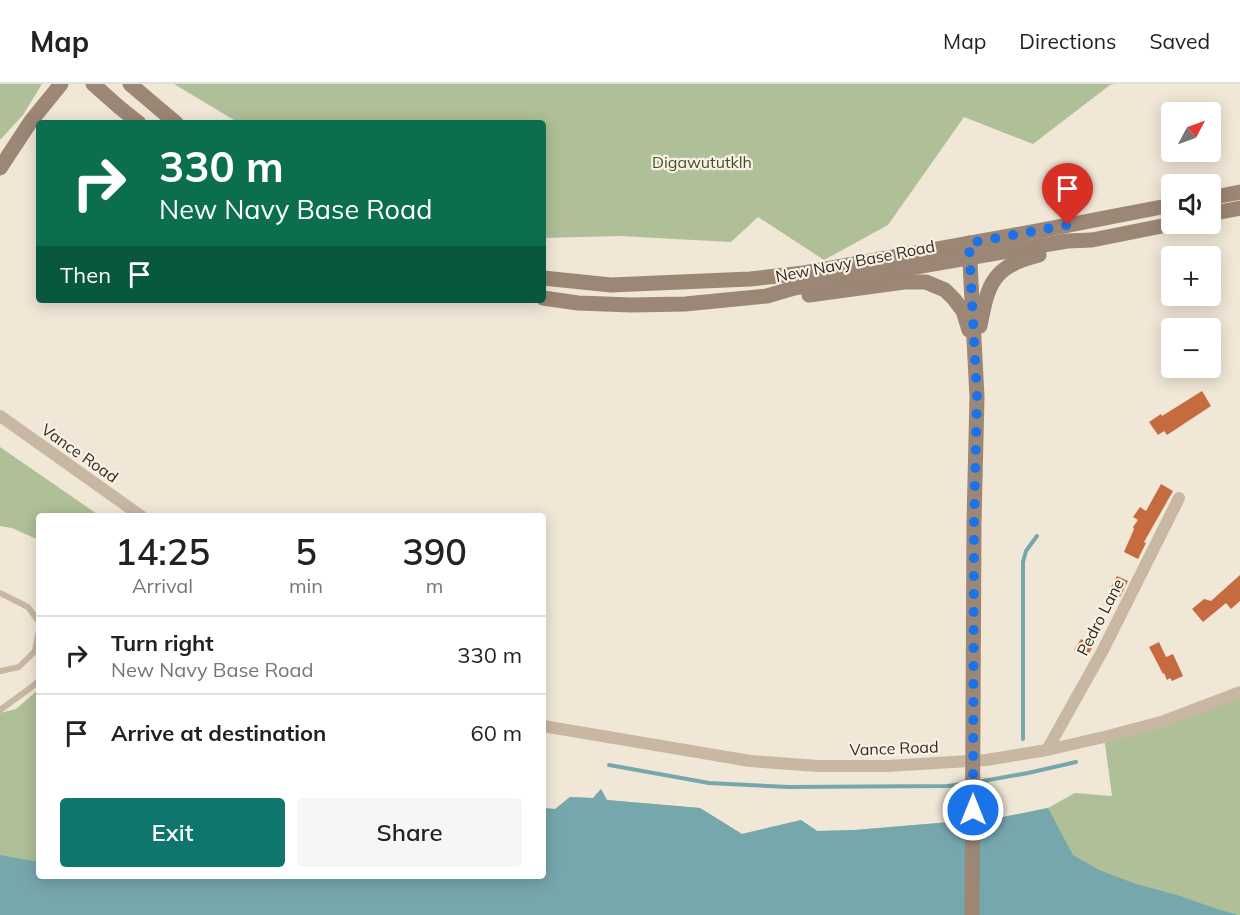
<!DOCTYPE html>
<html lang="en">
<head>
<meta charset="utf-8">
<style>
  body { margin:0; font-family:Mulish,sans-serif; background:#f6f6f6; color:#222; height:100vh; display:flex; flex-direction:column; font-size:22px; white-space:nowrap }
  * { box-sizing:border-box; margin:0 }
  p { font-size:20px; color:#767676 }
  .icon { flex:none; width:33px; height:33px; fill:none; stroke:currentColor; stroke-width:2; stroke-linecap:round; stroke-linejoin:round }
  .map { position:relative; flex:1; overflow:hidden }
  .side { position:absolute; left:36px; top:429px; width:510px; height:366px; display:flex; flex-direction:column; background:#fff; border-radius:6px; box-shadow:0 3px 15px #0003 }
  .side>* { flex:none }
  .hud { position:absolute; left:36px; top:36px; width:510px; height:183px; border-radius:6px; box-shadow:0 3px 15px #0003; background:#0b6e4f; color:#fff; overflow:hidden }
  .needle { width:39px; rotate:49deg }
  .fabs { position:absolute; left:1161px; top:18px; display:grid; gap:12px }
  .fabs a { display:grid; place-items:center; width:60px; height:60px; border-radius:6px; background:#fff; box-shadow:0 3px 15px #0003; font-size:30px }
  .pin { position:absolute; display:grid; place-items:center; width:51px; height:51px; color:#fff; margin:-62px -26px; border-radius:50% 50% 50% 0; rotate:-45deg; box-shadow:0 0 6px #0007 }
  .pin .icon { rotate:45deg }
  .me { position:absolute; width:66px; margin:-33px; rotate:0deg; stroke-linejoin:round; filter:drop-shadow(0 0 4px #0008) }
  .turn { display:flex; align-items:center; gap:21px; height:126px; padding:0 24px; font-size:27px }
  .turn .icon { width:78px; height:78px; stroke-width:2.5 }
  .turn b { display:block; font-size:42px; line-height:51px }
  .then { display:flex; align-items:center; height:57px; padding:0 24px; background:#0003; gap:12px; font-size:22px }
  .eta { display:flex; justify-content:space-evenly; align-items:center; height:102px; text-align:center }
  .eta b { font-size:36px; font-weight:600; line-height:42px }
  .action { display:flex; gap:12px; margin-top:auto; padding:12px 24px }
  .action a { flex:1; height:69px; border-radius:6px; background:#0f766e; color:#fff; font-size:24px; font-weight:600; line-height:69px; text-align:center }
  .action a+a { background:#f6f6f6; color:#222 }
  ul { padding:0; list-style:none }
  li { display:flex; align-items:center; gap:18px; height:78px; padding:0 24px; border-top:2px solid #e0e0e0 }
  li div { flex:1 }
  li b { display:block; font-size:22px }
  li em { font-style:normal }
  header { display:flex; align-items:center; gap:36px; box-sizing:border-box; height:84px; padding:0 30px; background:#fff; border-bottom:2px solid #e0e0e0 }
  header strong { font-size:28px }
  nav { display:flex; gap:33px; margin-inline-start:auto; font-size:21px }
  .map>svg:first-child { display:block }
  .green { fill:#afbf97 }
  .water { fill:#76a7ad }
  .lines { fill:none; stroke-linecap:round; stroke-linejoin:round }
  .stream { stroke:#76a7ad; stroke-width:4 }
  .building { fill:#c66b40 }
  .lane { stroke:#c8b7a3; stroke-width:6 }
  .street { stroke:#c8b7a3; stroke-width:12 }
  .secondary { stroke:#9c8675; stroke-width:15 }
  .route { stroke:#1a73e8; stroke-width:10; stroke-dasharray:0 18 }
  .labels { text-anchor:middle; stroke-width:4.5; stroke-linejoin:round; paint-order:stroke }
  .park-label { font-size:16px; fill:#3f5229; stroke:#f9f1e3 }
  .street-label { font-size:16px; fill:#332b25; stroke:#f9f1e3 }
</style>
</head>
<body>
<header>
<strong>Map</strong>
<nav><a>Map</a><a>Directions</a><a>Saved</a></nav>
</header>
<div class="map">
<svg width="1240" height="831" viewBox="0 0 1240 831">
  <rect width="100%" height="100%" fill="#f1e7d7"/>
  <!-- green -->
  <g class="green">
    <path d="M0 0H42L23 31 0 56Z"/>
    <path d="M174 0H1115L1110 1 1033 60 964 33 888 141 824 176 758 133 731 158 619 152 543 154V39H239Z"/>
    <path d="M0 363 100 432H39V456L12 444 0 442Z"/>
    <path d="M39 605V792H543V724L555 725 570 713 593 714 601 705 607 716 700 724 742 750 801 736 817 747 855 746 998 734 1048 724 1075 709 1112 712 1104 653 1240 605V831H0V629L16 625Z"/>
  </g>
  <!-- water -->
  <path class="water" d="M601 705 607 716 700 724 742 750 801 736 817 747 855 746 998 734 1048 724 1073 771 1099 786 1136 800 1177 811 1217 825 1238 831H0V771L39 778V792H543V724L555 725 570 713 593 714Z"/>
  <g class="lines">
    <!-- stream -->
    <g class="stream">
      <path d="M1023 655V478L1026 467 1037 452"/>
      <path d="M609 681 709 699 789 703 948 702 970 699"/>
      <path d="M977 698 1028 689 1076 678"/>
    </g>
  </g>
  <!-- building -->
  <g class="building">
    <path d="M1202 307 1211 322 1167 351 1164 347 1158 351 1149 338 1161 330 1162 332Z"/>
    <path d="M1161 400 1173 407 1144 458 1146 459 1138 475 1124 468 1134 445 1133 443 1138 436 1133 433 1140 423 1146 427Z"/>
    <path d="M1240 491V517L1231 525 1226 519 1203 538 1192 525 1204 515 1211 517Z"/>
    <path d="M1117 492 1128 497 1120 513 1109 507Z"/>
    <path d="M1081 555 1093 562 1087 573 1074 566Z"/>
    <path d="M1159 558 1166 573 1173 570 1183 592 1172 597 1170 594 1167 596 1164 589 1163 590 1149 563Z"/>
  </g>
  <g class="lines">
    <!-- lane -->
    <g class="lane">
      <path d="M0 509 28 523 39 538"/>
      <path d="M0 587 19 583 35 567 39 546"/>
      <path d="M0 626 33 602 39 596"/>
    </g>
    <!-- street -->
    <g class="street">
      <path d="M0 332 141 432"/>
      <path d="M543 642 750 677 818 682H887L986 676 1047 666 1104 653 1161 638 1240 608"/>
      <path d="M1047 666 1103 566 1179 414"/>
    </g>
    <!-- secondary -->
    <g class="secondary">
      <path d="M93 0 119 23 139 39"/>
      <path d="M130 0 176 39"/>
      <path d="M0 84 31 37 61 0"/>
      <path d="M1210 114 1240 108"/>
      <path d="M1210 130 1240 124"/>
      <path d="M969 159 977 313 974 438 972 831"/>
      <path d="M543 194 611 201 750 195 804 189 1048 145 1172 121"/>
      <path d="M809 211 904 198H926L945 206 954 215 963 227 969 246"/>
      <path d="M543 214 578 219 631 221 685 220 767 212 794 204 1067 157 1092 156 1172 140"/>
      <path d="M980 242C988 199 993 182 1039 171"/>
    </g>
  </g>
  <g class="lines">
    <!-- route -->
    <path class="route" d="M973 726 974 438 977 313 969 159 1068 141"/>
  </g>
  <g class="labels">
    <!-- park labels -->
    <g class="park-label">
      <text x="702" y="84">Digawututklh</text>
    </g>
    <!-- street labels -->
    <g class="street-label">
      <text transform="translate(855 177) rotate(-11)" y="6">New Navy Base Road</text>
      <text transform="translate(80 369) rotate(35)" y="6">Vance Road</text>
      <text transform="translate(1100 533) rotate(-63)" y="6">Pedro Lane</text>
      <text transform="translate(894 664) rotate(-2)" y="6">Vance Road</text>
    </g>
  </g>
</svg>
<div class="fabs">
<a><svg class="needle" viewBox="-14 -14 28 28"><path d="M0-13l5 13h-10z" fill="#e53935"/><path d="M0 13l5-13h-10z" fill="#767676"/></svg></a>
<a><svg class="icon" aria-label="sound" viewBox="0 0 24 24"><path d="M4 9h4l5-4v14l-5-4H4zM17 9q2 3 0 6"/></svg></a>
<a>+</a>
<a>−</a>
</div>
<div class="pin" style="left:1068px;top:141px;background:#d93025"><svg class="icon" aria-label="arrive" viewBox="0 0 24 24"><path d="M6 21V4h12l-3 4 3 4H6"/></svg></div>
<svg class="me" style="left:973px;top:726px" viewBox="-20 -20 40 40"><circle r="17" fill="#1a73e8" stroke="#fff" stroke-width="3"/><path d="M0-11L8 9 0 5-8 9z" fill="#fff"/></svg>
<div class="hud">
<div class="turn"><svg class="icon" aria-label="right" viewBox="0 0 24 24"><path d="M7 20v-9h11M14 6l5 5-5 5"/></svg><div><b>330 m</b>New Navy Base Road</div></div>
<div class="then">Then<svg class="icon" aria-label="arrive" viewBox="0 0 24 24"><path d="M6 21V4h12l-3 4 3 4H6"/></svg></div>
</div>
<section class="side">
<div class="eta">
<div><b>14:25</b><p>Arrival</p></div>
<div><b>5</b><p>min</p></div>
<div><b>390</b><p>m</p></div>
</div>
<ul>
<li><svg class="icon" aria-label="right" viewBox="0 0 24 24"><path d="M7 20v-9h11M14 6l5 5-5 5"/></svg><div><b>Turn right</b><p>New Navy Base Road</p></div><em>330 m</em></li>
<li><svg class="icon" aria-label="arrive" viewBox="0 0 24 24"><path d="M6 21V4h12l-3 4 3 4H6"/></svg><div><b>Arrive at destination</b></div><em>60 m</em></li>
</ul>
<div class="action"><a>Exit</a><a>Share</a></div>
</section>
</div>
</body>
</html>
